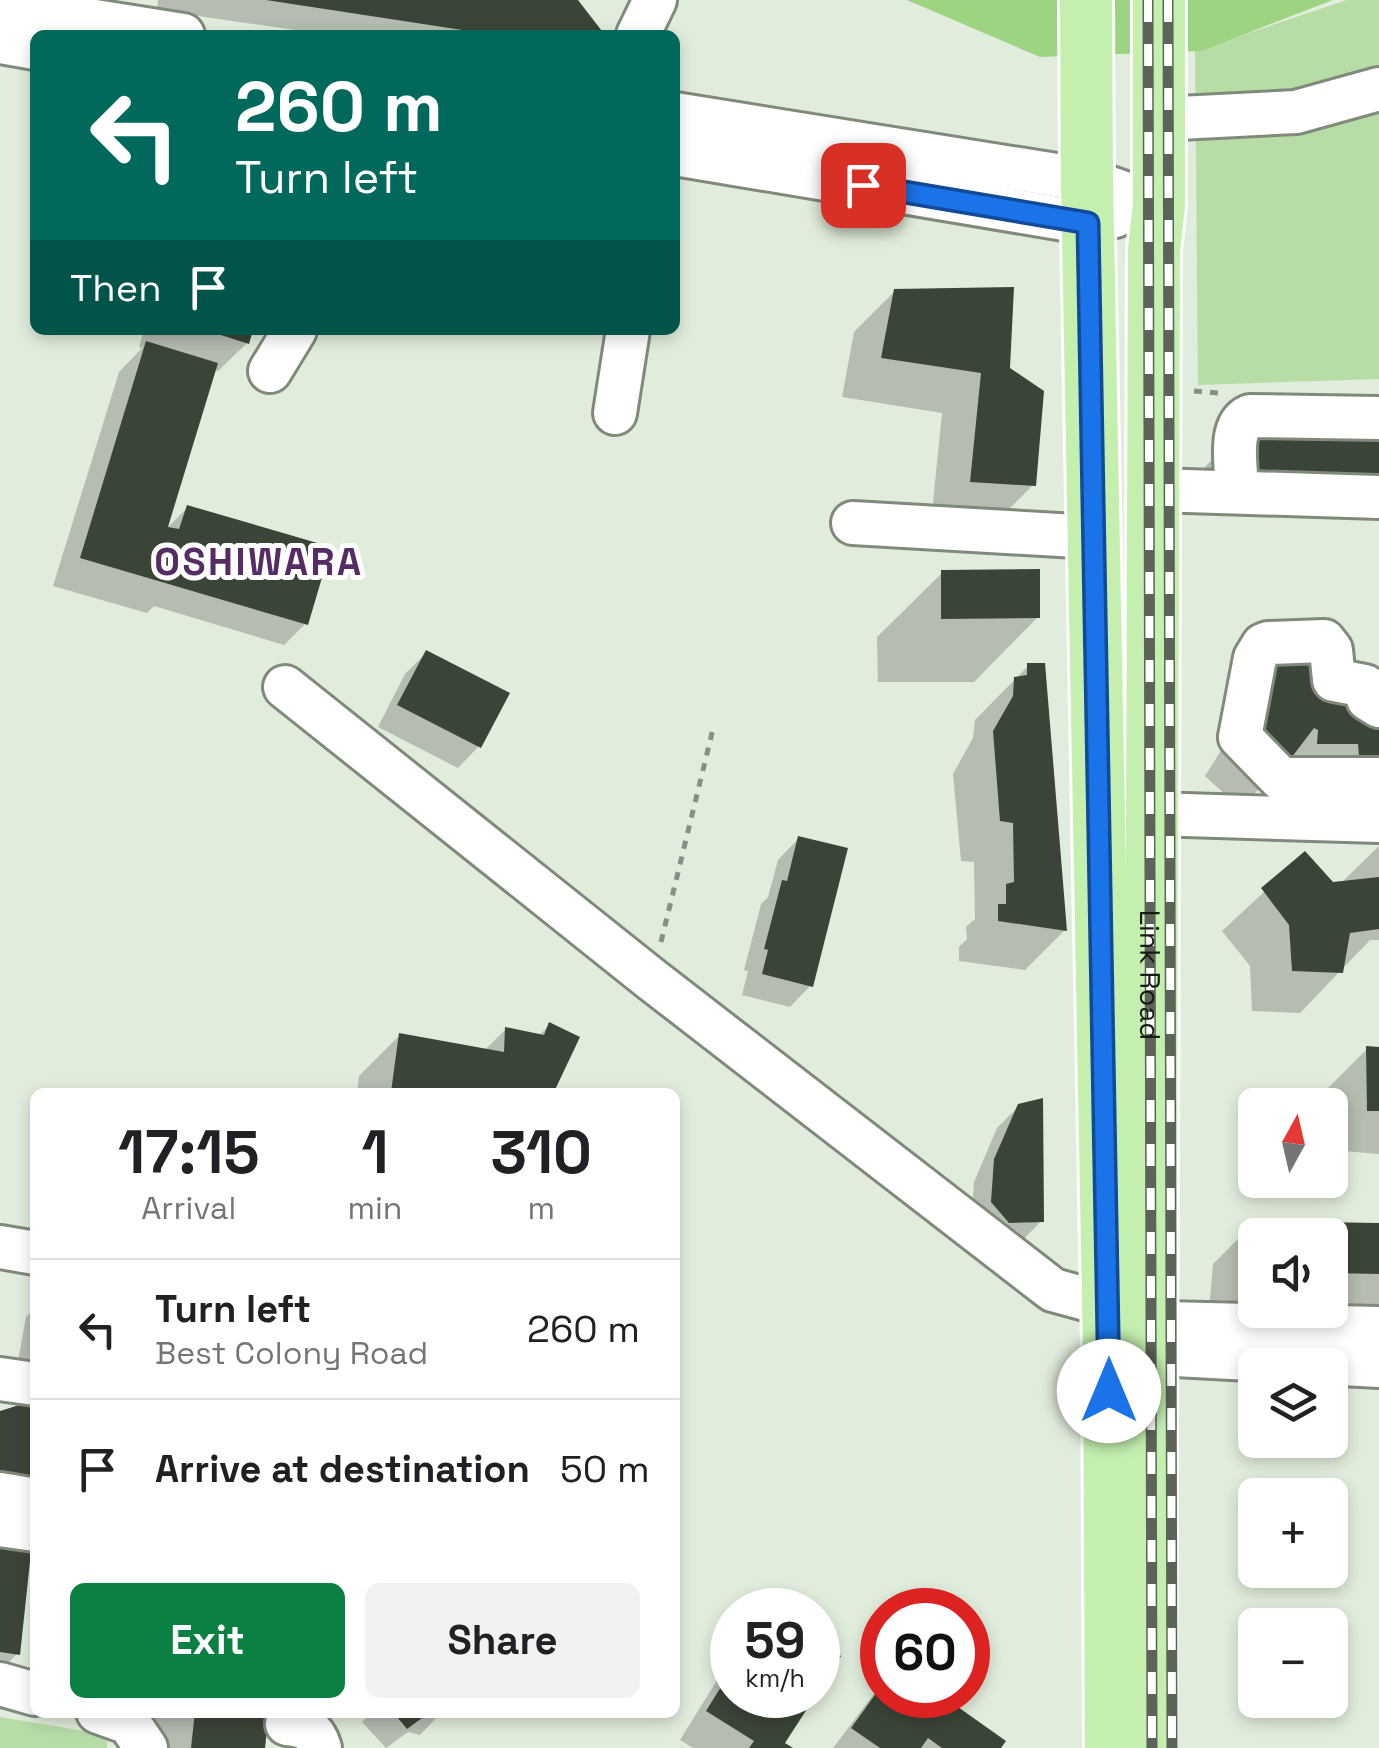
<!DOCTYPE html>
<html lang="en">
<head>
<meta charset="utf-8">
<style>
  body { margin:0; font-family:"Space Grotesk",sans-serif; background:#f2f2f2; color:#202124; height:100vh; display:flex; flex-direction:column; font-size:38px; white-space:nowrap }
  * { box-sizing:border-box; margin:0 }
  p { font-size:32px; color:#757577 }
  .icon { flex:none; width:55px; height:55px; fill:none; stroke:currentColor; stroke-width:2; stroke-linecap:round; stroke-linejoin:round }
  .map { position:relative; flex:1; overflow:hidden }
  .side { position:absolute; left:30px; top:1088px; width:650px; height:630px; display:flex; flex-direction:column; background:#fff; border-radius:15px; box-shadow:0 5px 15px #0003 }
  .side>* { flex:none }
  .hud { position:absolute; left:30px; top:30px; width:650px; height:305px; border-radius:15px; box-shadow:0 5px 15px #0003; background:#00695c; color:#fff; overflow:hidden }
  .needle { width:65px; rotate:8deg }
  .buttons { position:absolute; left:1238px; top:1088px; display:grid; gap:20px }
  .buttons a { display:grid; place-items:center; width:110px; height:110px; border-radius:15px; background:#fff; box-shadow:0 5px 15px #0003; font-size:50px }
  .speed { position:absolute; left:710px; top:1588px; display:flex; gap:20px; font-size:50px; font-weight:700; text-align:center }
  .speed>* { display:grid; place-content:center; width:130px; height:130px; border-radius:50%; background:#fff; box-shadow:0 5px 15px #0003; line-height:1 }
  .speed small { font-size:25px; font-weight:400 }
  .speed .limit { border:15px solid #d22; background:#fff; color:#111 }
  .pin { position:absolute; display:grid; place-items:center; width:85px; height:85px; color:#fff; margin:-42px; border-radius:20px; box-shadow:0 5px 15px #0006 }
  .me { position:absolute; width:110px; margin:-55px; rotate:0deg; stroke-linejoin:round; filter:drop-shadow(0 0 8px #0008) }
  .turn { display:flex; align-items:center; gap:35px; height:210px; padding:0 40px; font-size:45px }
  .turn .icon { width:130px; height:130px; stroke-width:2.5 }
  .turn b { display:block; font-size:70px; line-height:85px }
  .then { display:flex; align-items:center; height:95px; padding:0 40px; background:#0003; gap:20px; font-size:38px }
  .eta { display:flex; justify-content:space-evenly; align-items:center; height:170px; text-align:center }
  .eta b { font-size:60px; font-weight:600; line-height:70px }
  .cta { display:flex; gap:20px; margin-top:auto; padding:20px 40px }
  .cta a { flex:1; height:115px; border-radius:15px; background:#0b8043; color:#fff; font-size:40px; font-weight:600; line-height:115px; text-align:center }
  .cta a+a { background:#f2f2f2; color:#202124 }
  ul { padding:0; list-style:none }
  li { display:flex; align-items:center; gap:30px; height:140px; padding:0 40px; border-top:2px solid #e0e0e0 }
  li div { flex:1 }
  li b { display:block; font-size:38px }
  li em { font-style:normal }
  .map>svg:first-child { display:block }
  .green { fill:#b7dca6 }
  .water { fill:#9cd481 }
  .shadow { fill:#0003; fill-rule:evenodd }
  .building { fill:#3b4537 }
  .lines { fill:none; stroke-linecap:round; stroke-linejoin:round }
  .minor-casing { stroke:#808a7b; stroke-width:48 }
  .major-casing { stroke:#fff; stroke-width:58 }
  .path { stroke:#879084; stroke-width:5; stroke-dasharray:8 8; stroke-linecap:butt }
  .minor { stroke:#fff; stroke-width:42 }
  .major { stroke:#c4efaf; stroke-width:52 }
  .rail-casing { stroke:#5c6359; stroke-width:11 }
  .rail { stroke:#fff; stroke-width:8; stroke-dasharray:22; stroke-linecap:butt }
  .route-casing { stroke:#114b97; stroke-width:25 }
  .route { stroke:#1a73e8; stroke-width:18 }
  .labels { text-anchor:middle; stroke-width:10; stroke-linejoin:round; paint-order:stroke }
  .street-label { font-size:28px; fill:#161a14; stroke:#fff }
  .district-label { font-size:38px; font-weight:bold; letter-spacing:2.5px; fill:#552d64; stroke:#fff }
</style>
</head>
<body>
<div class="map">
<svg width="1379" height="1748" viewBox="0 0 1379 1748">
  <rect width="100%" height="100%" fill="#e1eddc"/>
  <!-- green -->
  <g class="green">
    <path d="M1347 0H1379V379L1198 385 1195 51Z"/>
    <path d="M0 1717 108 1735 107 1748H0Z"/>
  </g>
  <!-- water -->
  <path class="water" d="M907 0H1333L1201 51 1040 57Z"/>
  <!-- shadow -->
  <g class="shadow">
    <path d="M158 0H575L602 35H329L157 10Z"/>
    <path d="M895 291 1007 370 1033 485 993 525 931 522 942 413 842 397 854 332Z"/>
    <path d="M144 330H250L247 343 218 371 213 370 164 531 187 508 306 623 284 645 154 606 147 613 53 586 119 372 142 348 139 347Z"/>
    <path d="M1244 427H1379V514L1204 515V468Z"/>
    <path d="M942 573 1038 617 974 682H878L877 637Z"/>
    <path d="M426 653 479 746 458 768 378 727 405 674Z"/>
    <path d="M1028 666 1065 930 1025 970 959 961V947L967 939 966 927 975 919 974 862 961 861 953 774 973 738 975 720Z"/>
    <path d="M1357 695 1379 806 1278 770 1240 808 1205 776 1225 744Z"/>
    <path d="M799 838 811 985 790 1007 742 995 748 971 744 970 761 904 768 897 778 860Z"/>
    <path d="M1379 846V940H1370L1300 1013 1252 1011 1250 966 1222 931 1305 854 1332 885 1341 883Z"/>
    <path d="M550 1025 576 1038 552 1092H357L359 1076 399 1036 484 1051 505 1030 538 1036Z"/>
    <path d="M1367 1049H1379V1154L1330 1150 1327 1089Z"/>
    <path d="M1019 1106 1041 1221 1020 1243 971 1224 974 1182 997 1128Z"/>
    <path d="M1254 1223 1379 1225V1315L1209 1310 1213 1264ZM1255 1235H1330V1310H1255Z"/>
    <path d="M35 1308V1376L16 1372 26 1317Z"/>
    <path d="M0 1549 17 1654 0 1671Z"/>
    <path d="M732 1656V1695H813L781 1744 788 1748H693L680 1740Z"/>
    <path d="M882 1683V1695H936L998 1748H833Z"/>
    <path d="M111 1712H267L262 1748H157L159 1724 124 1721Z"/>
    <path d="M371 1712H442L420 1735 408 1732 386 1748 362 1722Z"/>
  </g>
  <!-- building -->
  <g class="building">
    <path d="M266 0H578L605 35H495Z"/>
    <path d="M1014 287 1010 368 1044 391 1036 486 970 482 981 373 881 358 894 289Z"/>
    <path d="M205 330H253L249 344Z"/>
    <path d="M146 341 218 363 168 527 179 529 187 505 331 547 308 625 80 558Z"/>
    <rect x="1243" y="425" width="136" height="50"/>
    <path d="M1040 569V618L941 619V570Z"/>
    <path d="M1319 649 1379 715V768H1360L1358 744H1317L1318 730 1314 728 1282 770 1244 735 1266 655Z"/>
    <path d="M426 650 510 693 481 748 397 705Z"/>
    <path d="M1027 663H1045L1067 931 998 921V904H1006V884L1014 882 1013 823 1000 821 993 731 1013 696 1014 677 1027 675Z"/>
    <path d="M798 836 848 848 813 987 762 974 768 950 764 949 782 880 787 881Z"/>
    <path d="M1305 851 1333 882 1379 877V929L1350 933 1343 973 1292 971 1289 925 1261 888Z"/>
    <path d="M549 1022 580 1037 554 1092H391L399 1033 504 1052 505 1027 544 1035Z"/>
    <path d="M1366 1046 1379 1047V1111H1367Z"/>
    <path d="M1043 1098 1044 1222 1009 1223 991 1202 994 1159 1018 1104Z"/>
    <path d="M1253 1221 1379 1223V1274L1330 1273V1235H1255V1270H1248Z"/>
    <path d="M35 1400V1491L0 1480V1411Z"/>
    <path d="M0 1547 31 1552 20 1655 0 1652Z"/>
    <path d="M818 1641 841 1656 818 1692Z"/>
    <path d="M732 1669V1695H816L785 1743 793 1748H749L754 1741 706 1711Z"/>
    <path d="M882 1685V1695H941L1006 1741 1001 1748H942L928 1738 921 1748H880L851 1728Z"/>
    <path d="M195 1712H269L265 1748H191Z"/>
    <path d="M393 1712H430L407 1729Z"/>
  </g>
  <g class="lines">
    <defs>
      <g id="minor">
        <path d="M0 6 183 35"/>
        <path d="M638 35 655 0"/>
        <path d="M0 42 35 48"/>
        <path d="M675 114 1087 180 1159 205"/>
        <path d="M1160 119 1296 112 1379 89"/>
        <path d="M675 154 1088 223 1115 216"/>
        <path d="M270 371 295 330"/>
        <path d="M615 413 628 330"/>
        <path d="M1155 490 1379 497"/>
        <path d="M1237 492C1237 469 1227 426 1250 416L1379 418"/>
        <path d="M853 523 1093 537"/>
        <path d="M285 687 651 979 1053 1290 1108 1305"/>
        <path d="M1379 706 1368 699 1365 686 1334 680 1331 650 1324 641 1268 643 1263 645 1255 658 1240 737 1281 779H1379"/>
        <path d="M1153 814 1379 821"/>
        <path d="M0 1247 35 1253"/>
        <path d="M1120 1322 1379 1328"/>
        <path d="M1120 1352 1379 1366"/>
        <path d="M0 1379 35 1384"/>
        <path d="M0 1494 35 1500"/>
        <path d="M0 1525 35 1530"/>
        <path d="M0 1684 35 1694"/>
        <path d="M98 1712 129 1723 146 1748"/>
        <path d="M289 1712 287 1724C306 1726 314 1729 320 1748"/>
      </g>
      <g id="major">
        <path d="M1086 0 1087 180 1109 1352 1111 1748"/>
        <path d="M1149 1748 1154 250 1159 205V0"/>
      </g>
    </defs>
    <!-- minor casing -->
    <use href="#minor" class="minor-casing"/>
    <!-- major casing -->
    <use href="#major" class="major-casing"/>
    <!-- path -->
    <g class="path">
      <path d="M1194 391 1218 393"/>
      <path d="M661 942 713 729"/>
    </g>
    <!-- minor -->
    <use href="#minor" class="minor"/>
    <!-- major -->
    <use href="#major" class="major"/>
    <defs>
      <g id="rail">
        <path id="s1" d="M1148 0 1152 1748"/>
        <path d="M1168 0 1172 1748"/>
      </g>
    </defs>
    <!-- rail casing -->
    <use href="#rail" class="rail-casing"/>
    <!-- rail -->
    <use href="#rail" class="rail"/>
  </g>
  <g class="lines">
    <defs>
      <path id="route" d="M863 185 1088 223 1109 1391"/>
    </defs>
    <!-- route casing -->
    <use href="#route" class="route-casing"/>
    <!-- route -->
    <use href="#route" class="route"/>
  </g>
  <g class="labels">
    <!-- street labels -->
    <g class="street-label">
      <text dy="10" stroke="none"><textPath href="#s1" startOffset="975">Link Road</textPath></text>
    </g>
    <!-- district labels -->
    <g class="district-label">
      <text x="259" y="575">OSHIWARA</text>
    </g>
  </g>
</svg>
<div class="buttons">
<a><svg class="needle" viewBox="-14 -14 28 28"><path d="M0-13l5 13h-10z" fill="#e53935"/><path d="M0 13l5-13h-10z" fill="#757577"/></svg></a>
<a><svg class="icon" aria-label="sound" viewBox="0 0 24 24"><path d="M4 9h4l5-4v14l-5-4H4zM17 9q2 3 0 6"/></svg></a>
<a><svg class="icon" aria-label="layers" viewBox="0 0 24 24"><path d="M12 4l9 5-9 5-9-5zM3 14l9 5 9-5"/></svg></a>
<a>+</a>
<a>−</a>
</div>
<div class="speed"><div>59<small>km/h</small></div><div class="limit">60</div></div>
<div class="pin" style="left:863px;top:185px;background:#d93025"><svg class="icon" aria-label="arrive" viewBox="0 0 24 24"><path d="M6 21V4h12l-3 4 3 4H6"/></svg></div>
<svg class="me" style="left:1109px;top:1391px" viewBox="-20 -20 40 40"><circle r="19" fill="#fff"/><path d="M0-13L10 11 0 6-10 11z" fill="#1a73e8"/></svg>
<div class="hud">
<div class="turn"><svg class="icon" aria-label="left" viewBox="0 0 24 24"><path d="M17 20v-9H6M10 6l-5 5 5 5"/></svg><div><b>260 m</b>Turn left</div></div>
<div class="then">Then<svg class="icon" aria-label="arrive" viewBox="0 0 24 24"><path d="M6 21V4h12l-3 4 3 4H6"/></svg></div>
</div>
<section class="side">
<div class="eta">
<div><b>17:15</b><p>Arrival</p></div>
<div><b>1</b><p>min</p></div>
<div><b>310</b><p>m</p></div>
</div>
<ul>
<li><svg class="icon" aria-label="left" viewBox="0 0 24 24"><path d="M17 20v-9H6M10 6l-5 5 5 5"/></svg><div><b>Turn left</b><p>Best Colony Road</p></div><em>260 m</em></li>
<li><svg class="icon" aria-label="arrive" viewBox="0 0 24 24"><path d="M6 21V4h12l-3 4 3 4H6"/></svg><div><b>Arrive at destination</b></div><em>50 m</em></li>
</ul>
<div class="cta"><a>Exit</a><a>Share</a></div>
</section>
</div>
</body>
</html>
